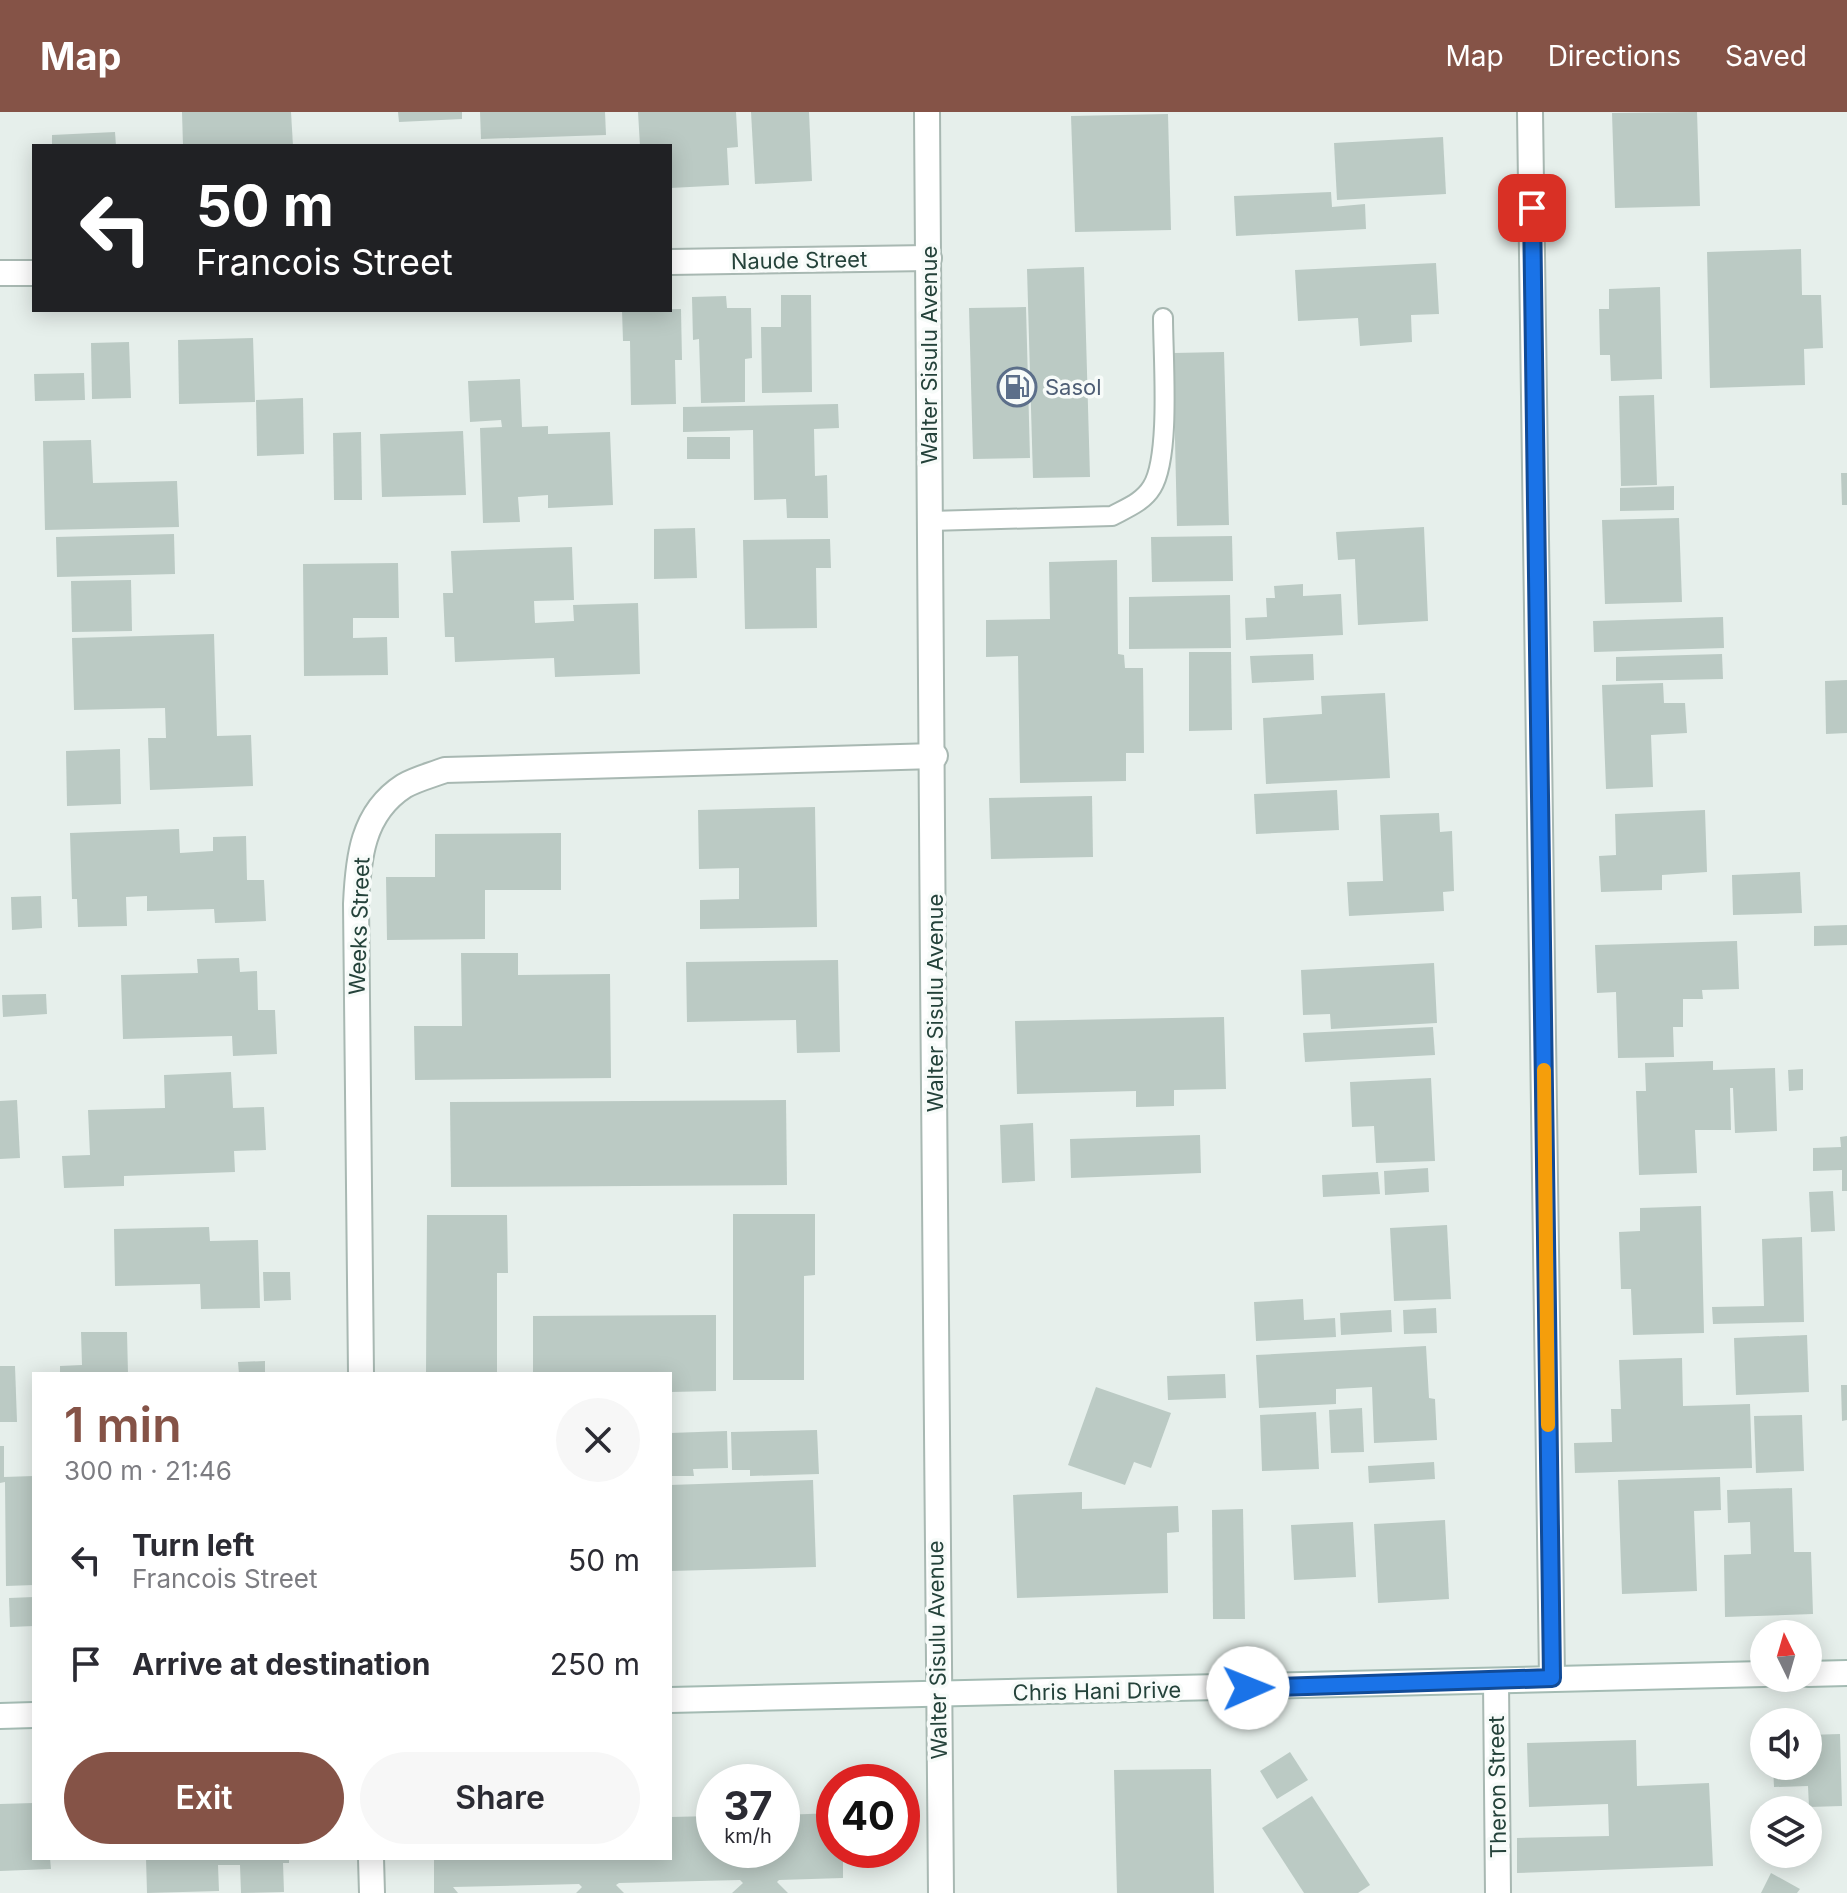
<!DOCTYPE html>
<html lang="en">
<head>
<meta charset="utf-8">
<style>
  body { margin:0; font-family:Inter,sans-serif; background:#f7f7f7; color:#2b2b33; height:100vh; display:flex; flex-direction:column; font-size:30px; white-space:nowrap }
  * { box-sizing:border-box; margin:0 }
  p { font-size:26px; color:#7c7c81 }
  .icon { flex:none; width:44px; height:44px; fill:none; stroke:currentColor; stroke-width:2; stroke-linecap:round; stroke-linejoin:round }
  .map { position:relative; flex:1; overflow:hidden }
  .drawer { position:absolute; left:32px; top:1260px; width:640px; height:488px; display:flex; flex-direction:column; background:#fff; border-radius:0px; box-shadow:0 4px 20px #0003 }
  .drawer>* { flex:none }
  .banner { position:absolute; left:32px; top:32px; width:640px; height:168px; border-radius:0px; box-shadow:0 4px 20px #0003; background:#202124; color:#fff; overflow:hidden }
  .needle { width:52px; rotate:355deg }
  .buttons { position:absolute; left:1750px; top:1508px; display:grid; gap:16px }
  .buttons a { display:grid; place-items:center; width:72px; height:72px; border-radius:50%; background:#fff; box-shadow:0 4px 20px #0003; font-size:40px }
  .speed { position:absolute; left:696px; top:1652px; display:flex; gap:16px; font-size:40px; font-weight:700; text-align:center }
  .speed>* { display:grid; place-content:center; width:104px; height:104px; border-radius:50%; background:#fff; box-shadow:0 4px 20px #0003; line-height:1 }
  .speed small { font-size:20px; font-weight:400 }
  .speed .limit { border:12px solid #d22; background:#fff; color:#111 }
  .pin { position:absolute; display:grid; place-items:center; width:68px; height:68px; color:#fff; margin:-34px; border-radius:16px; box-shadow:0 4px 12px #0006 }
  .me { position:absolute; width:88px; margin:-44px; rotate:89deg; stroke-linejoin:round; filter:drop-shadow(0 0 6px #0008) }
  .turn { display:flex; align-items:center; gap:28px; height:168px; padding:0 32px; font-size:36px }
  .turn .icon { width:104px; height:104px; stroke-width:2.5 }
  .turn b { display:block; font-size:56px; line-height:68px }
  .round { display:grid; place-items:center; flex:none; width:84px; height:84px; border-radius:42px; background:#f7f7f7 }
  .overview { display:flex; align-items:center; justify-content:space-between; height:136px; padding:0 32px }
  h1 { font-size:48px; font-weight:600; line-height:60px; color:#855347 }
  .button { display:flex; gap:16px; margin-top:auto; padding:16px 32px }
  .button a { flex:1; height:92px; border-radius:48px; background:#855347; color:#fff; font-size:32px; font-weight:600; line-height:92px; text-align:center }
  .button a+a { background:#f7f7f7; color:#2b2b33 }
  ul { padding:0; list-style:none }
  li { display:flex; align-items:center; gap:24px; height:104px; padding:0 32px }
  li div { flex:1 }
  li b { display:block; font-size:30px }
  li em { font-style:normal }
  header { display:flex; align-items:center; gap:48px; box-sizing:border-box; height:112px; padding:0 40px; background:#855347; color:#fff }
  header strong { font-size:38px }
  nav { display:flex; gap:44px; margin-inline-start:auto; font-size:28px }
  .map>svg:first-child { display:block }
  .building { fill:#bbcac4 }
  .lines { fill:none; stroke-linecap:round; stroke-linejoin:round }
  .lane-casing { stroke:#a8b8b2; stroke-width:22 }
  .street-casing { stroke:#a8b8b2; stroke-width:28 }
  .secondary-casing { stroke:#a4bbb3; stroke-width:28 }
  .lane { stroke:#fff; stroke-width:18 }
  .street { stroke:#fff; stroke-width:24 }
  .secondary { stroke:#fff; stroke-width:24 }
  .route-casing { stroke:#114b97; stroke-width:20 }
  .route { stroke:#1a73e8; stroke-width:14 }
  .slow { stroke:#f59e0b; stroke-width:14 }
  .labels { text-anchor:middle; stroke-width:7; stroke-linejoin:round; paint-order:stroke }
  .street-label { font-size:22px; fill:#24423a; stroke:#f7fbf9 }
  .service-label { font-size:22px; fill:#4e5e75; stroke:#f7fbf9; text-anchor:start }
</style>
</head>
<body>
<header>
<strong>Map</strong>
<nav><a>Map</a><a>Directions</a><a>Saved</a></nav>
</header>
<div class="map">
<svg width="1847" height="1781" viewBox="0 0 1847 1781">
  <rect width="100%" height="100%" fill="#e6efeb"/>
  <!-- building -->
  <g class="building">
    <path d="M182 0H291L293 34H183Z"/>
    <path d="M398 0H462V7L399 10Z"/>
    <path d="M480 0H605L606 23 481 27Z"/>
    <path d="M638 0H736L738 35 727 36 729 73 670 76V34H640Z"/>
    <path d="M751 0H809L812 69 755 72Z"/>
    <path d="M1697 0 1700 94 1615 96 1612 1Z"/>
    <path d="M1168 2 1171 118 1075 120 1071 4Z"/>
    <path d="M115 20 116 34H52V23Z"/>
    <path d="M1443 25 1446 82 1337 88 1334 31Z"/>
    <path d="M1331 80 1332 95 1365 92 1366 117 1236 124 1234 84Z"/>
    <path d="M1801 137 1802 183H1821L1823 236 1804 237 1805 273 1710 276 1707 140Z"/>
    <path d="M1436 151 1439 202 1411 203 1412 230 1360 234 1358 206 1298 209 1295 158Z"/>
    <path d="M1084 155 1090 365 1033 366 1027 157Z"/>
    <path d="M1660 175 1662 267 1611 269 1610 243H1600L1599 197H1609V177Z"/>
    <path d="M781 183H811L812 280 762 281 761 215H781Z"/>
    <path d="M726 184 727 196H751L752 246 745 247V290L701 291 699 227 693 228 692 185Z"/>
    <path d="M1026 195 1030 346 973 347 969 196Z"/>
    <path d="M681 197 682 248H675L676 292 631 293 630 229H623L622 198Z"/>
    <path d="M253 226 255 290 179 292 178 228Z"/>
    <path d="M129 230 131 286 92 287 91 231Z"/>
    <path d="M1224 240 1229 413 1177 414 1173 241Z"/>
    <path d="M84 261 85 288 35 289 34 262Z"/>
    <path d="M520 267 522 315 548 314V322L610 320 613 393 548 396V383L518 385 520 410 483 411 480 316 502 315 501 308 470 310 468 269Z"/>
    <path d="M1654 283 1657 373 1621 374 1619 284Z"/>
    <path d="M303 286 304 342 257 344 256 288Z"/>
    <path d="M838 292 839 316 814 317 815 364 827 363 828 406H787L786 387 754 388 753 318 683 320V295Z"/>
    <path d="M463 319 466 383 382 385 380 322Z"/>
    <path d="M361 320 362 388H334L333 321Z"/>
    <rect x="687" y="325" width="43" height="22"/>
    <path d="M91 328 93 371 177 369 179 415 45 418 43 329Z"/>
    <path d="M1841 361H1847V393H1842Z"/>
    <path d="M1674 374V398L1620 399V376Z"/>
    <path d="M1679 406 1682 490 1605 492 1602 408Z"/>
    <path d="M1424 415 1428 509 1358 513 1355 447 1338 448 1336 420Z"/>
    <path d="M695 416 697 466 654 467V417Z"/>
    <path d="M174 422 175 462 57 465 56 425Z"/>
    <path d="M1232 424 1233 469 1152 470 1151 425Z"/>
    <path d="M830 427 831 456H816L817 516 745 517 743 428Z"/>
    <path d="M572 435 574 488 534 489 535 511 574 509 573 493 638 491 640 562 555 565 554 546 455 550 454 525H445L443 481H453L451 439Z"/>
    <path d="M1117 448 1118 542 1124 543 1125 556H1143L1144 641H1126V669L1020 671 1018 544 986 545V508L1050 507 1049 450Z"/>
    <path d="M398 451 399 506H353V526L387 525 388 563 304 564 303 452Z"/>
    <path d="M131 468 132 519 72 520 71 469Z"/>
    <path d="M1303 472V484L1341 482 1343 523 1246 528 1245 506 1267 505 1266 486H1275L1274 474Z"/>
    <path d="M1230 483 1231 536 1129 537V485Z"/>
    <path d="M1723 505 1724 536 1594 540 1593 509Z"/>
    <path d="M214 522 217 624 251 623 253 674 150 678 148 626H166L165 596 74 598 72 526Z"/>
    <path d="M1189 540H1231L1232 618 1189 619Z"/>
    <path d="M1313 542 1314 568 1252 571 1250 544Z"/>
    <path d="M1722 542 1723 567 1616 569V545Z"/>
    <path d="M1847 568V621L1826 622 1825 569Z"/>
    <path d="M1663 571 1664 591H1685L1687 621 1651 623 1653 675 1606 677 1602 573Z"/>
    <path d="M1385 581 1390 666 1266 672 1263 606 1322 602 1321 584Z"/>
    <path d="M120 637 121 692 67 694 66 639Z"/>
    <path d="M1337 678 1339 718 1256 722 1254 682Z"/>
    <path d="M1092 684 1093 745 991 747 989 686Z"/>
    <path d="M815 695 817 815 700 817V788L739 787V756L699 757 698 698Z"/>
    <path d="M1705 698 1707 760 1662 763V778L1601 780 1599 744 1616 743 1615 702Z"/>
    <path d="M1439 701 1440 720 1452 719 1454 779 1443 780 1444 799 1349 804 1347 770 1383 769 1380 703Z"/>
    <path d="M179 717 180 741 213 739V725L246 724 247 768H264L266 809 215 811 214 797 147 799V784L126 785 127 814 78 815 77 787H72L70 721Z"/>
    <path d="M561 721V778H485V827L387 828 386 765H435V722Z"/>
    <path d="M1800 760 1802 801 1733 803 1732 763Z"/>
    <path d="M41 784 42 816 12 818 11 785Z"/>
    <path d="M1847 813V833L1814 834V814Z"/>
    <path d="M1737 829 1739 877 1702 878 1703 887H1683V915H1673L1674 945 1618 946 1616 880 1597 881 1595 833Z"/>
    <path d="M461 841H518V863L610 862 611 966 415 968 414 914H462Z"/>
    <path d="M239 846 240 860 257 859 258 898H275L277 942 233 944 232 924 123 927 121 863 198 861 197 847Z"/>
    <path d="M838 848 840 940 797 941 796 908 687 910 686 850Z"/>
    <path d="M1434 851 1437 911 1331 917 1330 902 1303 903 1301 858Z"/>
    <path d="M46 882 47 902 3 905 2 883Z"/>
    <path d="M1224 905 1226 977 1174 978V994L1136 995V979L1017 982 1015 909Z"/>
    <path d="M1433 915 1435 943 1305 950 1303 921Z"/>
    <path d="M1713 949V958L1775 956 1777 1019 1735 1021 1733 976H1730L1731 1018H1695L1697 1061 1639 1063 1636 979H1646L1645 951Z"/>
    <path d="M1803 957V978L1789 979 1788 958Z"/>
    <path d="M231 960 233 996 264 995 266 1038 234 1039 235 1060 124 1064V1074L64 1076 62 1044 90 1043 88 998 165 996 164 963Z"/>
    <path d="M1431 966 1435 1049 1376 1051 1374 1014 1352 1015 1350 970Z"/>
    <path d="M17 988 20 1046 0 1047V989Z"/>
    <path d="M786 988 787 1073 451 1075 450 990Z"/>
    <path d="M1033 1011 1035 1069 1002 1071 1000 1013Z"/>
    <path d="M1200 1023 1201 1061 1071 1066 1070 1027Z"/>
    <path d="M1847 1024V1079H1842V1058L1813 1059V1036L1841 1035 1840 1025Z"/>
    <path d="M1428 1056 1429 1080 1385 1083 1384 1059Z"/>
    <path d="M1378 1060 1380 1082 1323 1085 1322 1063Z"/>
    <path d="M1833 1079 1835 1119 1811 1120 1809 1080Z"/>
    <path d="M1701 1094 1704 1221 1633 1223 1631 1177H1621L1619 1120 1640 1119V1096Z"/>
    <path d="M733 1102H815V1163L804 1164V1268H733Z"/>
    <path d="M427 1103H507L508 1161H497V1262H426Z"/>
    <path d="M1447 1113 1451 1187 1394 1189 1390 1116Z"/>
    <path d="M209 1115 210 1129 258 1128 260 1196 201 1197 200 1172 115 1174 114 1117Z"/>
    <path d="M1802 1125 1804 1210 1713 1212 1712 1195 1764 1194 1762 1127Z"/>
    <path d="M263 1160H290L291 1188 264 1189Z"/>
    <path d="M1303 1187 1304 1208 1335 1206 1336 1225 1256 1229 1254 1190Z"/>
    <path d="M1436 1196 1437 1221 1404 1222 1403 1198Z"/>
    <path d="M1391 1198 1392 1220 1341 1223 1340 1201Z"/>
    <path d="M716 1203V1279L670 1280V1262H533V1204Z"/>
    <path d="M81 1220H127L128 1262H60V1254L82 1253Z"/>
    <path d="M1807 1223 1809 1280 1736 1283 1734 1226Z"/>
    <path d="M1426 1234 1429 1286 1435 1287 1437 1328 1374 1331 1372 1275 1336 1277V1292L1259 1296 1256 1243Z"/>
    <path d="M1682 1246 1683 1294 1750 1292 1752 1356 1575 1361 1574 1331 1612 1330 1611 1297H1621L1619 1248Z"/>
    <path d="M265 1249V1262H239L238 1250Z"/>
    <path d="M0 1254H15L17 1310H0Z"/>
    <path d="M1225 1262 1226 1286 1168 1288 1167 1264Z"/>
    <path d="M1841 1273H1847V1308L1842 1309Z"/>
    <path d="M1096 1275 1171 1301 1151 1356 1134 1350 1125 1373 1068 1353Z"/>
    <path d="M1362 1296 1364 1340 1331 1341 1329 1298Z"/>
    <path d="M1316 1300 1319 1357 1262 1359 1260 1303Z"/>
    <path d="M1802 1303 1804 1359 1756 1361 1754 1304Z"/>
    <path d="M817 1318 819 1362 750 1364V1358H732L731 1320Z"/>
    <path d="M727 1319 728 1356 693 1357 694 1364H670V1321Z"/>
    <path d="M0 1334H4V1365L34 1364V1473L6 1474 5 1370 0 1371Z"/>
    <path d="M1434 1350 1435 1367 1369 1371 1368 1354Z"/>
    <path d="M1720 1365 1721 1398 1694 1399 1697 1479 1622 1482 1618 1368Z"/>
    <path d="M813 1368 816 1455 670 1459V1373Z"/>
    <path d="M1792 1376 1794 1440H1811L1813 1502 1725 1505 1724 1443 1751 1442 1750 1410 1728 1411 1727 1378Z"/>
    <path d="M1082 1380V1397L1178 1394 1179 1420 1167 1421 1168 1481 1017 1486 1013 1383Z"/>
    <path d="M1243 1397 1245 1507H1213L1212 1398Z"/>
    <path d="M1445 1408 1449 1487 1378 1491 1374 1412Z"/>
    <path d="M1353 1410 1356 1465 1294 1468 1291 1413Z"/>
    <path d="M34 1485V1514L10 1515 9 1486Z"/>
    <path d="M1840 1622 1842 1694 1809 1695 1808 1674 1774 1675 1773 1654H1808V1623Z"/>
    <path d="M1636 1628 1637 1674 1709 1671 1713 1754 1517 1761V1726L1609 1724 1608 1692 1529 1695 1527 1631Z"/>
    <path d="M1290 1640 1308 1668 1277 1687 1260 1659Z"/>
    <path d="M1211 1657 1214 1781H1117L1114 1658Z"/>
    <path d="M1312 1684 1370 1773 1358 1781H1304L1262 1716Z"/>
    <path d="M34 1691V1746H50L51 1757 0 1759V1692Z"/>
    <path d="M834 1701V1738H843V1766L779 1768 777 1770 788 1781H732L743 1771 740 1768 619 1771 616 1773 624 1781H576L582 1775 579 1772 453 1775 458 1781H434V1746H670V1705L714 1704V1738H782V1703Z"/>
    <path d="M146 1746H289V1751H283L284 1780 241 1781 240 1753H218L219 1779 147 1781Z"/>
    <path d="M1771 1761 1800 1777 1797 1781H1761Z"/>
  </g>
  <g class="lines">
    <defs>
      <path id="lane" d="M930 409 1112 404C1127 396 1143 390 1152 375 1171 344 1163 245 1163 206"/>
      <g id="street">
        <path d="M927 0C934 594 932 1187 941 1781"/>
        <path d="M1530 0 1552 1566"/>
        <path d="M670 150 929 146"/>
        <path d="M0 161H34"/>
        <path d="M361 1262 356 792C358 747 362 701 404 674 416 667 432 663 445 658L935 644"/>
        <path d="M1496 1570 1498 1781"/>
        <path d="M371 1746 372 1781"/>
      </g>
      <g id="secondary">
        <path d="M1808 1562 1847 1561"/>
        <path d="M670 1588 1764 1562"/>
        <path d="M0 1604 34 1603"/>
      </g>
    </defs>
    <!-- lane casing -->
    <use href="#lane" class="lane-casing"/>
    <!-- street casing -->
    <use href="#street" class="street-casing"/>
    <!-- secondary casing -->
    <use href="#secondary" class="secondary-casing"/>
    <!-- lane -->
    <use href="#lane" class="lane"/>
    <!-- street -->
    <use href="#street" class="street"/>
    <!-- secondary -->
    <use href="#secondary" class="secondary"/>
  </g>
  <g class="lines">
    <defs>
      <path id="route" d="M1248 1576 1552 1566 1532 96"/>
    </defs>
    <!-- route casing -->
    <use href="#route" class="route-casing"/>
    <!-- route -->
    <use href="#route" class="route"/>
    <!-- slow -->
    <path class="slow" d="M1544 958 1548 1313"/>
  </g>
  <!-- icons -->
  <defs>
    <symbol id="fuel-ring" viewBox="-11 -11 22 22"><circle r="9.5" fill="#f7fbf9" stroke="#5c6f8a" stroke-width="1.5"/><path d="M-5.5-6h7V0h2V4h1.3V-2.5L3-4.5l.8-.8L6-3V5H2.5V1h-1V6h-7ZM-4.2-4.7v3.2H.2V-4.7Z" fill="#5c6f8a"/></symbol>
  </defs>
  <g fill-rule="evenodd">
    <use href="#fuel-ring" x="995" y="253" width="44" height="44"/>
  </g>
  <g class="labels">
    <!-- street labels -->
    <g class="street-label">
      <text transform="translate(799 148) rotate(-1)" y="8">Naude Street</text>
      <text transform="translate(929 243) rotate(-90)" y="8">Walter Sisulu Avenue</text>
      <text transform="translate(359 814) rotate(-88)" y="8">Weeks Street</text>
      <text transform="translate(935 891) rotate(-90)" y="8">Walter Sisulu Avenue</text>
      <text transform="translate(937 1538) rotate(-91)" y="8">Walter Sisulu Avenue</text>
      <text transform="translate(1097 1579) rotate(-1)" y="8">Chris Hani Drive</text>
      <text transform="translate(1497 1675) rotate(-91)" y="8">Theron Street</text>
    </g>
    <!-- service labels -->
    <g class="service-label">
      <text x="1045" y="283">Sasol</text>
    </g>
  </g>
</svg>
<div class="buttons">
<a><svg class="needle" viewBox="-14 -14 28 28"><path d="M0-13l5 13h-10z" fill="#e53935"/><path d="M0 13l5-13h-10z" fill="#7c7c81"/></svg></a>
<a><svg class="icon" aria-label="sound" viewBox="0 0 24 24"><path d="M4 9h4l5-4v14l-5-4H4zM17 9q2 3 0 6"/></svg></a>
<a><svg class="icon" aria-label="layers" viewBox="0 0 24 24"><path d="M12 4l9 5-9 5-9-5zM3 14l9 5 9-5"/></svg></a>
</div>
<div class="speed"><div>37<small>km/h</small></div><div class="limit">40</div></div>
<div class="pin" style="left:1532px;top:96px;background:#d93025"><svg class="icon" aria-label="arrive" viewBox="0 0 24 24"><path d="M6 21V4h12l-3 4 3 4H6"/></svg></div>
<svg class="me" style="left:1248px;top:1576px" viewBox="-20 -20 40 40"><circle r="19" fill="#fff"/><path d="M0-13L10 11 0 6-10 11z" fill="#1a73e8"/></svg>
<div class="banner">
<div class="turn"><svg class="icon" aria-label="left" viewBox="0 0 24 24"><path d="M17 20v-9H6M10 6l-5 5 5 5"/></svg><div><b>50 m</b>Francois Street</div></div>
</div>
<section class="drawer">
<div class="overview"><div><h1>1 min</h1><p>300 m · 21:46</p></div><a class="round"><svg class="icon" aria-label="close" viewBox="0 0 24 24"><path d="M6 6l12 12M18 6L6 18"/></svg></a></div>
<ul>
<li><svg class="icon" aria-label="left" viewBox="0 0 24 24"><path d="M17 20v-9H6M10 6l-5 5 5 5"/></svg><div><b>Turn left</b><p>Francois Street</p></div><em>50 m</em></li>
<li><svg class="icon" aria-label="arrive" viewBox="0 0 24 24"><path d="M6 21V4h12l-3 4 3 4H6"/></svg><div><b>Arrive at destination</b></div><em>250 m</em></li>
</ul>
<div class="button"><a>Exit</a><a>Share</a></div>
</section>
</div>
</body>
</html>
